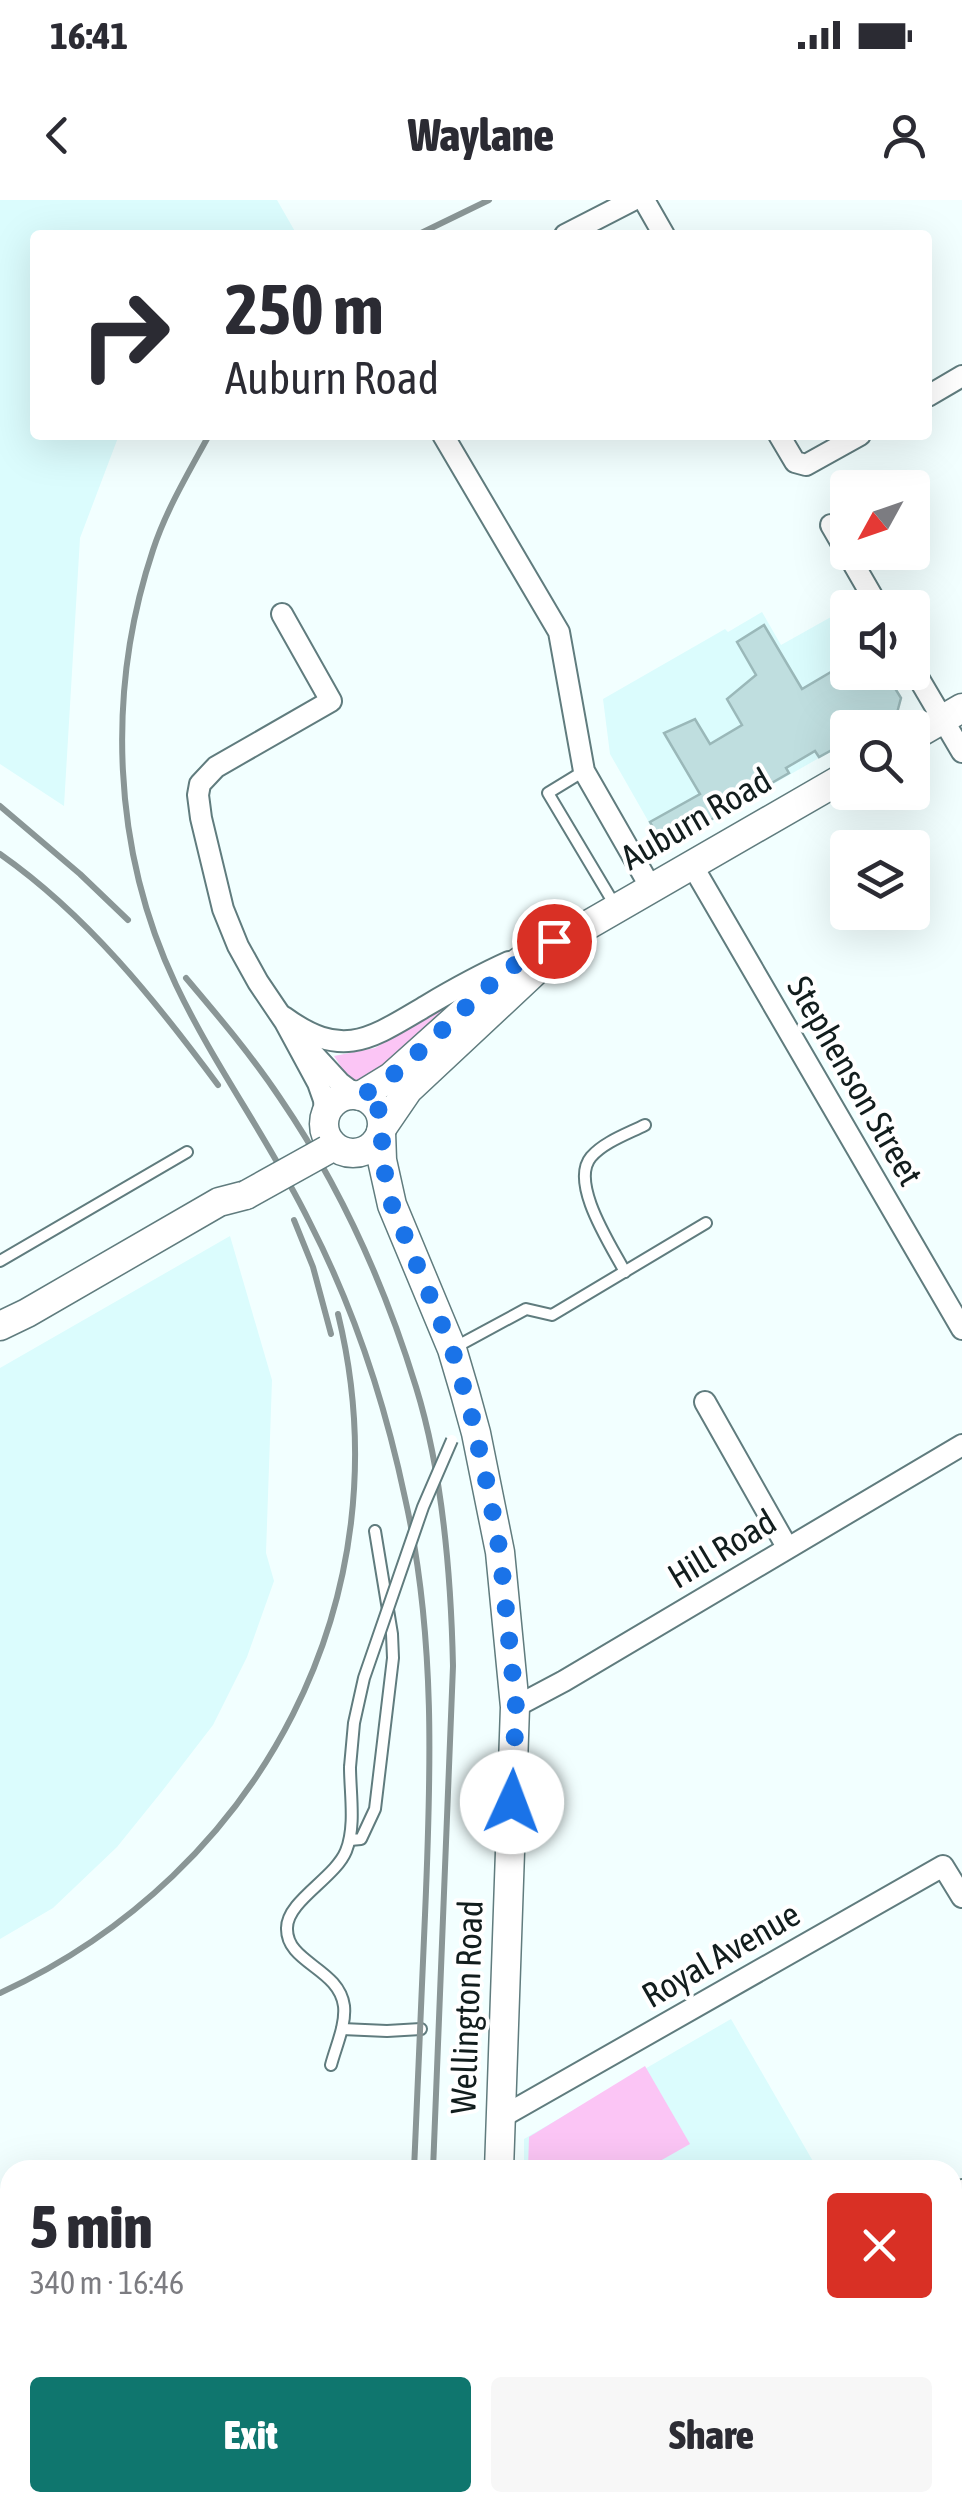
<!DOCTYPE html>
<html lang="en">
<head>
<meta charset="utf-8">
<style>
  body { margin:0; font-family:"Asap Condensed",sans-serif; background:#f7f7f7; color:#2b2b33; height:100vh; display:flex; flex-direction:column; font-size:38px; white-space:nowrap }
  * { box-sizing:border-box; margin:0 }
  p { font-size:32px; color:#7c7c81 }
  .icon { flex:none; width:55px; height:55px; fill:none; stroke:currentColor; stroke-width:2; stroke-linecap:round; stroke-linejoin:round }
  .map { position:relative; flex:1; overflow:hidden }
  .sheet { position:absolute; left:0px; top:1960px; width:962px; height:352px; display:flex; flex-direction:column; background:#fff; border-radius:30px 30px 0 0; box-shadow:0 10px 40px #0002 }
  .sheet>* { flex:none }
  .hud { position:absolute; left:30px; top:30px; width:902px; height:210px; border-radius:10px; box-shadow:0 10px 40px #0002; background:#fff; color:#2b2b33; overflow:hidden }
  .needle { width:65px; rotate:230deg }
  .buttons { position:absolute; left:830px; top:270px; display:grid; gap:20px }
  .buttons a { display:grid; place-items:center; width:100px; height:100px; border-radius:10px; background:#fff; box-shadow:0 10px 40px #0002; font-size:50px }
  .pin { position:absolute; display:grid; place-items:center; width:85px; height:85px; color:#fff; margin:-42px; border:5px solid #fff; border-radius:50%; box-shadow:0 2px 10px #0007 }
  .me { position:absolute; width:110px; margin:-55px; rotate:2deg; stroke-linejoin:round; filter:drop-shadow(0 0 8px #0008) }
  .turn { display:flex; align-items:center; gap:35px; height:210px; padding:0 30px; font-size:45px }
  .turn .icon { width:130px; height:130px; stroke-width:2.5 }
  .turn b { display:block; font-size:70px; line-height:85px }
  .round { display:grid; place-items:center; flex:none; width:105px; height:105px; border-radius:10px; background:#f7f7f7 }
  .summary { display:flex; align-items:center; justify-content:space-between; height:170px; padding:0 30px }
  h1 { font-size:60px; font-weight:800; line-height:75px }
  .primary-button { display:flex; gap:20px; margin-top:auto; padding:20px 30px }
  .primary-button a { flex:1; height:115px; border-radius:10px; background:#0f766e; color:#fff; font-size:40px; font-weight:800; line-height:115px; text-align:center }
  .primary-button a+a { background:#f7f7f7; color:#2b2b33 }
  .status { display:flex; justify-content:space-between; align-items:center; height:70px; padding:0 50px; background:#fff; direction:ltr }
  .status svg { height:28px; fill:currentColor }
  header { display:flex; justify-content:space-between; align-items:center; height:130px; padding:0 30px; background:#fff; font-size:45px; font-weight:800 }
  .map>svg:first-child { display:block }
  .built { fill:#dbfcfd }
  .green { fill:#fbc5f5 }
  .building { fill:#bfdedf; stroke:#9ab8b9; stroke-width:2.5 }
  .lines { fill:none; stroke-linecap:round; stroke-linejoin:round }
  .lane-casing { stroke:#607c7e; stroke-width:14 }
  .street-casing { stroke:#607c7e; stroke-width:24 }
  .secondary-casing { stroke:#607c7e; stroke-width:31 }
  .lane { stroke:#fff; stroke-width:10 }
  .street { stroke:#fff; stroke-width:20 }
  .secondary { stroke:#fff; stroke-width:28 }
  .rail { stroke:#8a9696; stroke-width:6 }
  .lane-bridge-casing { stroke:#607c7e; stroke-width:14; stroke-linecap:butt }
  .secondary-bridge-casing { stroke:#607c7e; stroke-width:31; stroke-linecap:butt }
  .lane-bridge { stroke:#fff; stroke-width:10 }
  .secondary-bridge { stroke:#fff; stroke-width:28 }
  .route { stroke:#1a73e8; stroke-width:18; stroke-dasharray:0 32.4 }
  .labels { text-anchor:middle; stroke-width:8; stroke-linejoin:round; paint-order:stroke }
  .street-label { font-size:35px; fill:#121d1d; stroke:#fff }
</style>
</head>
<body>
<div class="status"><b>16:41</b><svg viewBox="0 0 49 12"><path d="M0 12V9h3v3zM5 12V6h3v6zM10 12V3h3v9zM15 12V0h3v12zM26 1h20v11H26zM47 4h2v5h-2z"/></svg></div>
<header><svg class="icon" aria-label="back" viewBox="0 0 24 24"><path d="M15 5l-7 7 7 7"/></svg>Waylane<svg class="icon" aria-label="person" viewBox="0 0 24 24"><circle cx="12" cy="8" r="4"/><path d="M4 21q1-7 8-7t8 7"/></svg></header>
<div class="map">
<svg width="962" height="2312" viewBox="0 0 962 2312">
  <rect width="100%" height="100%" fill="#f2ffff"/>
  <!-- built -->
  <g class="built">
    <path d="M0 0H277L297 35H35V235H119L80 338 64 606 0 564Z"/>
    <path d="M847 408 848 472 888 473 901 496 898 513 872 527 848 528 847 542 663 647 610 554 603 499 725 429 728 432 762 412 781 445Z"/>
    <path d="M230 1036 272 1180 266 1353 274 1381 247 1457 213 1525 163 1590 117 1647 53 1708 0 1739V1168Z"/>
    <path d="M731 1819 818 1970H524V1939Z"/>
    <path d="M0 2182 10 2187V2302H307L316 2312H0Z"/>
  </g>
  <!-- green -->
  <g class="green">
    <path d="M458 800 363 885 351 882 334 856 375 848Z"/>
    <path d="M645 1866 690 1944 644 1970H528L529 1937Z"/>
    <path d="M962 2042V2312H584L581 2303 952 2302V2047Z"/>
  </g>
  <!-- building -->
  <path class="building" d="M764 425 802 489 848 462V472H885L901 498 897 513 871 528H848V541L819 557 815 551 786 568 789 573 770 584 771 585 674 641 659 638 650 622 700 594 664 533 695 519 710 544 742 525 727 499 756 475 737 442Z"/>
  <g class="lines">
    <defs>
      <g id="lane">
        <path d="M584 571 548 593 616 707"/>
        <path d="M0 1061 187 952"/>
        <path d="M625 1072C612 1047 569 983 591 957 604 942 627 934 645 925"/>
        <path d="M452 1149 526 1109 552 1115 706 1023"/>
        <path d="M350 1640 361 1639 375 1609 393 1458 392 1434 375 1331"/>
        <path d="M342 1829 387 1831 421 1829"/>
        <path d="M331 1865C336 1846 346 1825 344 1806 339 1768 286 1763 287 1728 287 1701 335 1678 346 1651 356 1626 350 1593 350 1567"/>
      </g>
      <g id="street">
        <path d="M644 0 664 35"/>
        <path d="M565 35 633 0"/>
        <path d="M928 196 962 176"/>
        <path d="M443 235 559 432 584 571 651 688"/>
        <path d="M779 235 795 262 806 265 860 235"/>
        <path d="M831 325 879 408"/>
        <path d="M282 414 331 501 216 567 200 584 198 595 201 618 223 709 238 746 258 782 285 822 318 883 324 900 325 915"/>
        <path d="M912 467 962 552"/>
        <path d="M692 665 962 1129"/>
        <path d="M284 817C343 860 370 839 426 806 453 790 480 775 509 762"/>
        <path d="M306 846 340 883 356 895"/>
        <path d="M705 1202 787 1347"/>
        <path d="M515 1507 564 1481 962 1245"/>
        <path d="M500 1918 943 1666 962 1697"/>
        <path d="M952 1996 962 1990"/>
      </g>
      <g id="secondary">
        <path d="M912 537 962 508"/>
        <circle cx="353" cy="924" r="29"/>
        <path d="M360 896 391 877 519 762 539 748 581 729 848 575"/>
        <path d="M382 928 408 890 547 760"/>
        <path d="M381 932 382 960 392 1005 452 1149 465 1193 476 1233 500 1352 515 1507 499 1970"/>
        <path d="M0 1126 27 1113 219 1002 246 995"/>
        <path d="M0 2133 10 2140"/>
        <path d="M152 2302 158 2312"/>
        <path d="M535 2302 538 2312"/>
      </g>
    </defs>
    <!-- lane casing -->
    <use href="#lane" class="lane-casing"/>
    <!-- street casing -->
    <use href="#street" class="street-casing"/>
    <!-- secondary casing -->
    <use href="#secondary" class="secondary-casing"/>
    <!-- lane -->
    <use href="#lane" class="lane"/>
    <!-- street -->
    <use href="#street" class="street"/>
    <!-- secondary -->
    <use href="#secondary" class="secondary"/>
    <!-- rail -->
    <g class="rail">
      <path d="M417 35 489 0"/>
      <path d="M209 235C189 272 166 310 153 350 106 491 112 650 176 785 215 867 270 941 310 1023 354 1109 385 1203 405 1298 436 1435 431 1576 425 1715 421 1800 418 1885 414 1970"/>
      <path d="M0 606 80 674 128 720"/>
      <path d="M0 654C87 715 155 800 218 885"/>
      <path d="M186 778C219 817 252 856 280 898 340 986 385 1086 416 1187 443 1274 451 1375 453 1466L433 1970"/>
      <path d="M294 1020 313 1067 331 1134"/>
      <path d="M0 1793C261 1673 407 1397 338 1114"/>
      <path d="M0 2033 10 2040"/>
      <path d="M327 2302 337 2312"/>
      <path d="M450 2302 453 2312"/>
      <path d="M472 2302 474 2312"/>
    </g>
    <defs>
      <path id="lane-bridge" d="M350 1567 354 1523 364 1478 423 1307 452 1240"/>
      <path id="secondary-bridge" d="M246 995 327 950"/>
    </defs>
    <!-- lane-bridge casing -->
    <use href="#lane-bridge" class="lane-bridge-casing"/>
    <!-- secondary-bridge casing -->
    <use href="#secondary-bridge" class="secondary-bridge-casing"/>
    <!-- lane-bridge -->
    <use href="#lane-bridge" class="lane-bridge"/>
    <!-- secondary-bridge -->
    <use href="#secondary-bridge" class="secondary-bridge"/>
  </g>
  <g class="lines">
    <!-- route -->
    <path class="route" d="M512 1602 516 1507 500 1352 489 1293 471 1213 452 1149 392 1005 382 960V922L380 912 374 903 360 896C385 884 402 867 422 849 464 811 502 766 554 741"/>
  </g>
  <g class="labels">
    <!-- street labels -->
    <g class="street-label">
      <text transform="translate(696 619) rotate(-30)" y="12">Auburn Road</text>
      <text transform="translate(855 881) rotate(60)" y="12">Stephenson Street</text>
      <text transform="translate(722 1349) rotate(-31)" y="12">Hill Road</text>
      <text transform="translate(721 1755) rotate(-30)" y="12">Royal Avenue</text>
      <text transform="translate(467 1807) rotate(-88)" y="12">Wellington Road</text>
    </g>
  </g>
</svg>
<div class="buttons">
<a><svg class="needle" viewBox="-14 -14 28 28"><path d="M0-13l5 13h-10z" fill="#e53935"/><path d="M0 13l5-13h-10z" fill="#7c7c81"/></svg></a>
<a><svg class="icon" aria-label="sound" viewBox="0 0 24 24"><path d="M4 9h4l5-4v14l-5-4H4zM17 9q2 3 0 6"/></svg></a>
<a><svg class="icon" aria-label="search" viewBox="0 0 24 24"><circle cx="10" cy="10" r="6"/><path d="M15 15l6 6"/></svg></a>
<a><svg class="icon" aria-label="layers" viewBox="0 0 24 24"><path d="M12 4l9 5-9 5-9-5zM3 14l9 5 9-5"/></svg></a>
</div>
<div class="pin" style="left:554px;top:741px;background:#d93025"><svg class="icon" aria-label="arrive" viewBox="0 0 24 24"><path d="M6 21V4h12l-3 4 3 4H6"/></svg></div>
<svg class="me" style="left:512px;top:1602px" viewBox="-20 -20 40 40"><circle r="19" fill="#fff"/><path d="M0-13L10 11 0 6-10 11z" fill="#1a73e8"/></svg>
<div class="hud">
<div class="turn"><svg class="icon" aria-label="right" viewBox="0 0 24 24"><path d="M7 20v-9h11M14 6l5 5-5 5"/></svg><div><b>250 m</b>Auburn Road</div></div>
</div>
<section class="sheet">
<div class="summary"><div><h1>5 min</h1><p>340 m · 16:46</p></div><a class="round" style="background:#d93025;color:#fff"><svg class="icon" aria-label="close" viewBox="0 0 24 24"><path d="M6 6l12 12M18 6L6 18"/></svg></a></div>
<div class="primary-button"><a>Exit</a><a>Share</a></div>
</section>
</div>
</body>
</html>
